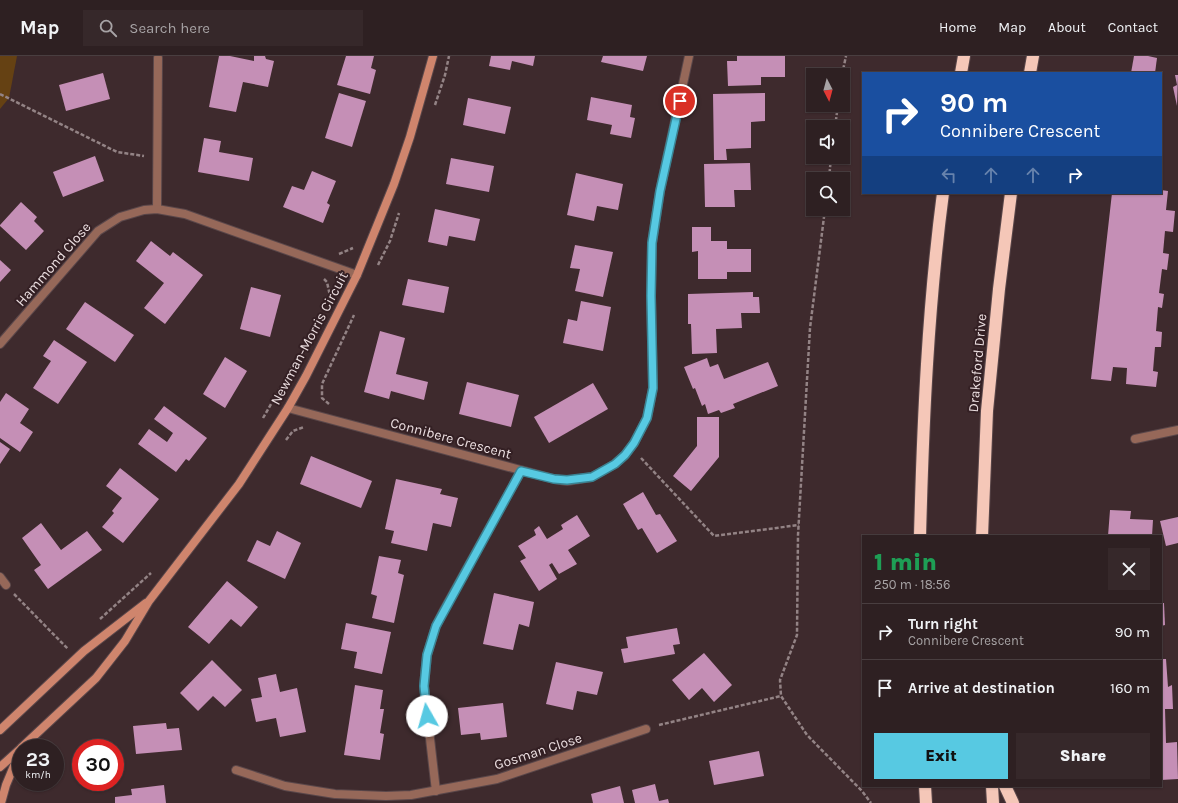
<!DOCTYPE html>
<html lang="en">
<head>
<meta charset="utf-8">
<style>
  body { margin:0; font-family:Karla,sans-serif; background:#36282a; color:#f1f3f6; height:100vh; display:flex; flex-direction:column; font-size:15px; white-space:nowrap }
  * { box-sizing:border-box; margin:0 }
  p { font-size:13px; color:#a7a3a5 }
  .icon { flex:none; width:22px; height:22px; fill:none; stroke:currentColor; stroke-width:2; stroke-linecap:round; stroke-linejoin:round }
  .map { position:relative; flex:1; overflow:hidden }
  .side { position:absolute; left:862px; top:479px; width:300px; height:252px; display:flex; flex-direction:column; background:#2e2022; border-radius:0px; box-shadow:0 1px 3px #0004,0 0 0 1px #493e40 }
  .side>* { flex:none }
  .guide { position:absolute; left:862px; top:16px; width:300px; height:122px; border-radius:0px; box-shadow:0 1px 3px #0004,0 0 0 1px #493e40; background:#1a4fa0; color:#fff; overflow:hidden }
  .needle { width:26px; rotate:174deg }
  .fabs { position:absolute; left:806px; top:12px; display:grid; gap:8px }
  .fabs a { display:grid; place-items:center; width:44px; height:44px; border-radius:0px; background:#2e2022; box-shadow:0 1px 3px #0004,0 0 0 1px #493e40; font-size:20px }
  .speed { position:absolute; left:12px; top:683px; display:flex; gap:8px; font-size:20px; font-weight:700; text-align:center }
  .speed>* { display:grid; place-content:center; width:52px; height:52px; border-radius:50%; background:#2e2022; box-shadow:0 1px 3px #0004,0 0 0 1px #493e40; line-height:1 }
  .speed small { font-size:10px; font-weight:400 }
  .speed .limit { border:6px solid #d22; background:#fff; color:#111 }
  .pin { position:absolute; display:grid; place-items:center; width:34px; height:34px; color:#fff; margin:-17px; border:2px solid #fff; border-radius:50%; box-shadow:0 1px 4px #0007 }
  .me { position:absolute; width:44px; margin:-22px; rotate:353deg; stroke-linejoin:round; filter:drop-shadow(0 0 3px #0008) }
  .turn { display:flex; align-items:center; gap:14px; height:84px; padding:0 12px; font-size:18px }
  .turn .icon { width:52px; height:52px; stroke-width:2.5 }
  .turn b { display:block; font-size:28px; line-height:34px }
  .lanes { display:flex; align-items:center; height:38px; padding:0 12px; background:#0003; justify-content:center; gap:20px; direction:ltr }
  .lanes .off { opacity:.35 }
  .round { display:grid; place-items:center; flex:none; width:42px; height:42px; border-radius:0px; background:#36282a }
  .head { display:flex; align-items:center; justify-content:space-between; height:68px; padding:0 12px }
  h1 { font-size:24px; font-weight:800; line-height:30px; color:#1e9e55 }
  .cta { display:flex; gap:8px; margin-top:auto; padding:8px 12px }
  .cta a { flex:1; height:46px; border-radius:0px; background:#57c9e2; color:#111; font-size:16px; font-weight:800; line-height:46px; text-align:center }
  .cta a+a { background:#36282a; color:#f1f3f6 }
  ul { padding:0; list-style:none }
  li { display:flex; align-items:center; gap:12px; height:56px; padding:0 12px; border-top:1px solid #493e40 }
  li div { flex:1 }
  li b { display:block; font-size:15px }
  li em { font-style:normal }
  header { display:flex; align-items:center; gap:24px; box-sizing:border-box; height:56px; padding:0 20px; background:#2e2022; border-bottom:1px solid #493e40 }
  header strong { font-size:19px }
  nav { display:flex; gap:22px; margin-inline-start:auto; font-size:14px }
  .search { width:280px; height:36px; background:#36282a; display:flex; align-items:center; gap:10px; box-sizing:border-box; padding:0 14px; border-radius:0px; color:#a7a3a5; font-size:15px }
  .map>svg:first-child { display:block }
  .green { fill:#654113 }
  .building { fill:#c58fb6 }
  .lines { fill:none; stroke-linecap:round; stroke-linejoin:round }
  .lane-casing { stroke:#5a474a; stroke-width:10 }
  .street-casing { stroke:#5a474a; stroke-width:10 }
  .secondary-casing { stroke:#5a474a; stroke-width:10 }
  .highway-casing { stroke:#5a474a; stroke-width:14 }
  .path { stroke:#938385; stroke-width:2.5; stroke-dasharray:4 2; stroke-linecap:butt }
  .lane { stroke:#966859; stroke-width:8 }
  .street { stroke:#966859; stroke-width:8 }
  .secondary { stroke:#cf856d; stroke-width:8 }
  .highway { stroke:#f5c7b8; stroke-width:12 }
  .route-casing { stroke:#398393; stroke-width:10 }
  .route { stroke:#57c9e2; stroke-width:7 }
  .labels { text-anchor:middle; stroke-width:4; stroke-linejoin:round; paint-order:stroke }
  .street-label { font-size:14px; fill:#ecdfe1; stroke:#342024 }
</style>
</head>
<body>
<header>
<strong>Map</strong>
<div class="search"><svg class="icon" aria-label="search" viewBox="0 0 24 24"><circle cx="10" cy="10" r="6"/><path d="M15 15l6 6"/></svg>Search here</div>
<nav><a>Home</a><a>Map</a><a>About</a><a>Contact</a></nav>
</header>
<div class="map">
<svg width="1178" height="747" viewBox="0 0 1178 747">
  <rect width="100%" height="100%" fill="#3e2a2d"/>
  <!-- green -->
  <path class="green" d="M0 0H17L9 42 0 53Z"/>
  <!-- building -->
  <g class="building">
    <path d="M219 0H230L254 5V0H265L266 3 274 5 268 31 243 26 236 56 209 51Z"/>
    <path d="M346 0H374L371 12 376 14 370 38 337 29Z"/>
    <path d="M491 0H535L533 10 512 5 510 14 489 10Z"/>
    <path d="M603 0H647L643 15 601 6Z"/>
    <path d="M737 0H785V21H761V29L728 30 727 5H737Z"/>
    <path d="M1134 0H1148L1157 2 1155 17H1131Z"/>
    <path d="M103 17 110 43 66 55 59 29Z"/>
    <path d="M1175 19H1178L1177 50 1173 31 1177 29Z"/>
    <path d="M339 37 366 45 352 91 325 82Z"/>
    <path d="M765 37V65L751 66V92L726 93 727 104H714L713 38Z"/>
    <path d="M591 41 632 49 630 61 635 62 631 82 610 78 612 69 587 64Z"/>
    <path d="M468 42 511 51 505 78 463 69Z"/>
    <path d="M204 82 221 85 219 96 253 102 249 125 198 116Z"/>
    <path d="M95 100 104 125 63 141 53 116Z"/>
    <path d="M451 102 494 110 489 136 446 128Z"/>
    <path d="M750 107 751 134H734L735 151H705L704 108Z"/>
    <path d="M312 115 336 125 327 147 330 149 323 167 283 151 292 130 304 134Z"/>
    <path d="M576 117 623 128 618 154 597 150 594 165 567 159Z"/>
    <path d="M1161 134 1168 135 1166 154 1175 155 1173 176 1165 175 1163 197 1169 198 1167 214 1162 213 1159 237 1164 238 1162 252 1158 251 1156 275 1162 276 1161 291H1155L1153 315 1158 316 1156 331 1126 328 1127 312 1113 311 1111 325 1091 323 1112 137H1161Z"/>
    <path d="M21 146 37 161 34 165 44 175 26 194 0 170V169Z"/>
    <path d="M435 153 480 163 475 185 449 180 447 190 428 186Z"/>
    <path d="M692 171H711V185H727V193H751V216H727V223H698V195L692 196Z"/>
    <path d="M151 185 170 200 173 196 203 219 165 268 144 252 164 227 136 205Z"/>
    <path d="M575 189 613 196 603 241 575 235 580 213 570 212Z"/>
    <path d="M0 204 11 214 0 226Z"/>
    <path d="M408 223 449 231 444 257 402 249Z"/>
    <path d="M251 231 281 239 270 281 240 273Z"/>
    <path d="M753 236V241H759L760 257H741L742 272 716 273 717 297 692 298 691 268H688V238Z"/>
    <path d="M581 245 611 251 603 295 563 287 568 263 577 265Z"/>
    <path d="M85 246 134 279 115 306 66 273Z"/>
    <path d="M380 275 405 282 396 318 428 326 424 344 391 335 389 343 364 336Z"/>
    <path d="M54 284 87 306 58 348 33 332 51 305 43 300Z"/>
    <path d="M225 301 247 315 225 352 203 338Z"/>
    <path d="M707 302 710 311 718 308 724 323 768 306 778 330 733 348 735 352 721 357 719 354 708 358 705 348 702 350 695 332 693 333 684 311Z"/>
    <path d="M467 326 519 339 511 371 459 358Z"/>
    <path d="M593 327 608 353 549 387 534 361Z"/>
    <path d="M6 337 29 353 20 367 33 376 20 396 0 382V346Z"/>
    <path d="M164 350 207 382 189 405 186 403 176 416 138 388 149 373 167 386 173 377 154 363Z"/>
    <path d="M697 361H719V401L691 435 673 420 697 390Z"/>
    <path d="M0 386 10 393 0 408Z"/>
    <path d="M311 400 372 425 361 452 300 428Z"/>
    <path d="M120 412 159 443 123 487 102 471 114 457 112 455 122 442 106 430Z"/>
    <path d="M396 423 442 433 440 438 458 442 451 471 433 467 427 495 391 487 394 475 385 473Z"/>
    <path d="M643 436 656 459 660 458 677 485 657 497 642 472 638 474 623 448Z"/>
    <path d="M1110 454 1131 455 1130 463 1153 464 1152 480H1108Z"/>
    <path d="M577 459 590 480 568 494 577 508 559 518 552 507 549 509 557 523 539 535 520 505 526 502 518 490 536 479 534 474 539 470 547 483 563 473 561 469Z"/>
    <path d="M1178 461V487L1166 490 1160 465Z"/>
    <path d="M41 467 61 494 87 475 102 494 48 533 34 514 41 509 22 482Z"/>
    <path d="M277 475 301 487 285 523 247 505 257 484 270 490Z"/>
    <path d="M379 500 401 504 398 517 404 519 394 567 372 562 377 540 371 538Z"/>
    <path d="M227 525 258 551 241 571 231 563 209 588 188 571Z"/>
    <path d="M494 537 534 546 529 571 519 568 513 594 483 588Z"/>
    <path d="M1161 547H1164L1165 569 1161 570Z"/>
    <path d="M346 567 391 576 382 618 354 612 357 596 341 593Z"/>
    <path d="M677 572 680 588 673 589 675 598 624 607 621 593 628 592 626 581Z"/>
    <path d="M704 597 732 629 714 646 702 632 689 644 672 624Z"/>
    <path d="M1161 603H1166L1168 631 1172 629 1173 653H1165L1166 687 1177 686 1178 723 1161 724Z"/>
    <path d="M212 604 242 634 225 651 213 640 198 655 180 637Z"/>
    <path d="M556 606 603 616 597 639 577 635 573 654 546 648Z"/>
    <path d="M276 618 280 636 297 632 306 676 280 681 276 662 256 666 251 643 262 641 258 622Z"/>
    <path d="M355 629 383 634 380 653H384L380 677 384 678 380 704 344 699Z"/>
    <path d="M503 647 507 681 481 684 480 677 461 679 458 652Z"/>
    <path d="M166 667 167 673 179 672 182 694 136 698 133 670Z"/>
    <path d="M759 695 764 720 714 729 709 705Z"/>
    <path d="M655 728 659 745 668 743 669 747H635L632 734Z"/>
    <path d="M164 729 166 747H115V741L132 739 131 733Z"/>
    <path d="M620 730 624 747H593L591 738Z"/>
  </g>
  <g class="lines">
    <defs>
      <path id="lane" d="M0 521 6 529"/>
      <g id="street">
        <path d="M157 153 158 2"/>
        <path d="M0 288 98 175 120 161 144 154 157 153 185 158 357 219"/>
        <path d="M288 352 554 423 567 425 592 421 615 408 625 399 634 387 647 362 653 332 651 240 652 187 660 135 689 0"/>
        <path d="M1135 383 1178 374"/>
        <path d="M236 714 285 730 335 738 386 740 411 739 497 723 646 673"/>
        <path d="M436 735 424 630 427 599 436 570 443 556 521 415"/>
      </g>
      <g id="secondary">
        <path d="M0 674 84 595 146 547"/>
        <path d="M21 692 96 622 125 585 149 545 239 428 288 352 306 320 357 219 394 128 410 81 433 0"/>
        <path d="M0 711 19 694"/>
        <path d="M1 747 6 729 21 693"/>
      </g>
      <g id="highway">
        <path d="M961 17 964 0"/>
        <path d="M1030 17 1033 0"/>
        <path d="M920 480C923 365 928 251 943 137"/>
        <path d="M982 480 987 355 999 233 1011 137"/>
        <path d="M925 730 926 747"/>
        <path d="M992 730 993 747"/>
        <path d="M1005 730 1013 747"/>
      </g>
    </defs>
    <!-- lane casing -->
    <use href="#lane" class="lane-casing"/>
    <!-- street casing -->
    <use href="#street" class="street-casing"/>
    <!-- secondary casing -->
    <use href="#secondary" class="secondary-casing"/>
    <!-- highway casing -->
    <use href="#highway" class="highway-casing"/>
    <!-- path -->
    <g class="path">
      <path d="M842 19 846 0"/>
      <path d="M0 38 117 96 144 100"/>
      <path d="M435 49 445 19 449 0"/>
      <path d="M835 71 838 49"/>
      <path d="M829 123 831 101"/>
      <path d="M825 153 810 272 798 479 797 579 780 624 781 640 807 679 862 735 871 747"/>
      <path d="M339 198 353 192"/>
      <path d="M378 209 390 185 399 157"/>
      <path d="M324 223 327 226 330 240"/>
      <path d="M329 348 322 342V328L354 259"/>
      <path d="M263 362 297 303"/>
      <path d="M286 384 293 375 304 371"/>
      <path d="M641 402 714 480 799 469"/>
      <path d="M14 538 68 593"/>
      <path d="M100 563 151 517"/>
      <path d="M659 669 781 640"/>
    </g>
    <!-- lane -->
    <use href="#lane" class="lane"/>
    <!-- street -->
    <use href="#street" class="street"/>
    <!-- secondary -->
    <use href="#secondary" class="secondary"/>
    <!-- highway -->
    <use href="#highway" class="highway"/>
  </g>
  <g class="lines">
    <defs>
      <path id="route" d="M427 660 424 630 427 599 436 570 521 415 554 423 567 424 592 421 615 408 625 399 634 387 647 362 653 332 651 240 652 187 660 135 680 45"/>
    </defs>
    <!-- route casing -->
    <use href="#route" class="route-casing"/>
    <!-- route -->
    <use href="#route" class="route"/>
  </g>
  <g class="labels">
    <!-- street labels -->
    <g class="street-label">
      <text transform="translate(53 208) rotate(-49)" y="5">Hammond Close</text>
      <text transform="translate(309 282) rotate(-62)" y="5">Newman-Morris Circuit</text>
      <text transform="translate(977 307) rotate(-85)" y="5">Drakeford Drive</text>
      <text transform="translate(451 382) rotate(15)" y="5">Connibere Crescent</text>
      <text transform="translate(538 695) rotate(-18)" y="5">Gosman Close</text>
    </g>
  </g>
</svg>
<div class="fabs">
<a><svg class="needle" viewBox="-14 -14 28 28"><path d="M0-13l5 13h-10z" fill="#e53935"/><path d="M0 13l5-13h-10z" fill="#a7a3a5"/></svg></a>
<a><svg class="icon" aria-label="sound" viewBox="0 0 24 24"><path d="M4 9h4l5-4v14l-5-4H4zM17 9q2 3 0 6"/></svg></a>
<a><svg class="icon" aria-label="search" viewBox="0 0 24 24"><circle cx="10" cy="10" r="6"/><path d="M15 15l6 6"/></svg></a>
</div>
<div class="speed"><div>23<small>km/h</small></div><div class="limit">30</div></div>
<div class="pin" style="left:680px;top:45px;background:#d93025"><svg class="icon" aria-label="arrive" viewBox="0 0 24 24"><path d="M6 21V4h12l-3 4 3 4H6"/></svg></div>
<svg class="me" style="left:427px;top:660px" viewBox="-20 -20 40 40"><circle r="19" fill="#fff"/><path d="M0-13L10 11 0 6-10 11z" fill="#57c9e2"/></svg>
<div class="guide">
<div class="turn"><svg class="icon" aria-label="right" viewBox="0 0 24 24"><path d="M7 20v-9h11M14 6l5 5-5 5"/></svg><div><b>90 m</b>Connibere Crescent</div></div>
<div class="lanes"><svg class="icon off" aria-label="left" viewBox="0 0 24 24"><path d="M17 20v-9H6M10 6l-5 5 5 5"/></svg><svg class="icon off" aria-label="ahead" viewBox="0 0 24 24"><path d="M12 20V5M6 11l6-6 6 6"/></svg><svg class="icon off" aria-label="ahead" viewBox="0 0 24 24"><path d="M12 20V5M6 11l6-6 6 6"/></svg><svg class="icon" aria-label="right" viewBox="0 0 24 24"><path d="M7 20v-9h11M14 6l5 5-5 5"/></svg></div>
</div>
<section class="side">
<div class="head"><div><h1>1 min</h1><p>250 m · 18:56</p></div><a class="round"><svg class="icon" aria-label="close" viewBox="0 0 24 24"><path d="M6 6l12 12M18 6L6 18"/></svg></a></div>
<ul>
<li><svg class="icon" aria-label="right" viewBox="0 0 24 24"><path d="M7 20v-9h11M14 6l5 5-5 5"/></svg><div><b>Turn right</b><p>Connibere Crescent</p></div><em>90 m</em></li>
<li><svg class="icon" aria-label="arrive" viewBox="0 0 24 24"><path d="M6 21V4h12l-3 4 3 4H6"/></svg><div><b>Arrive at destination</b></div><em>160 m</em></li>
</ul>
<div class="cta"><a>Exit</a><a>Share</a></div>
</section>
</div>
</body>
</html>
